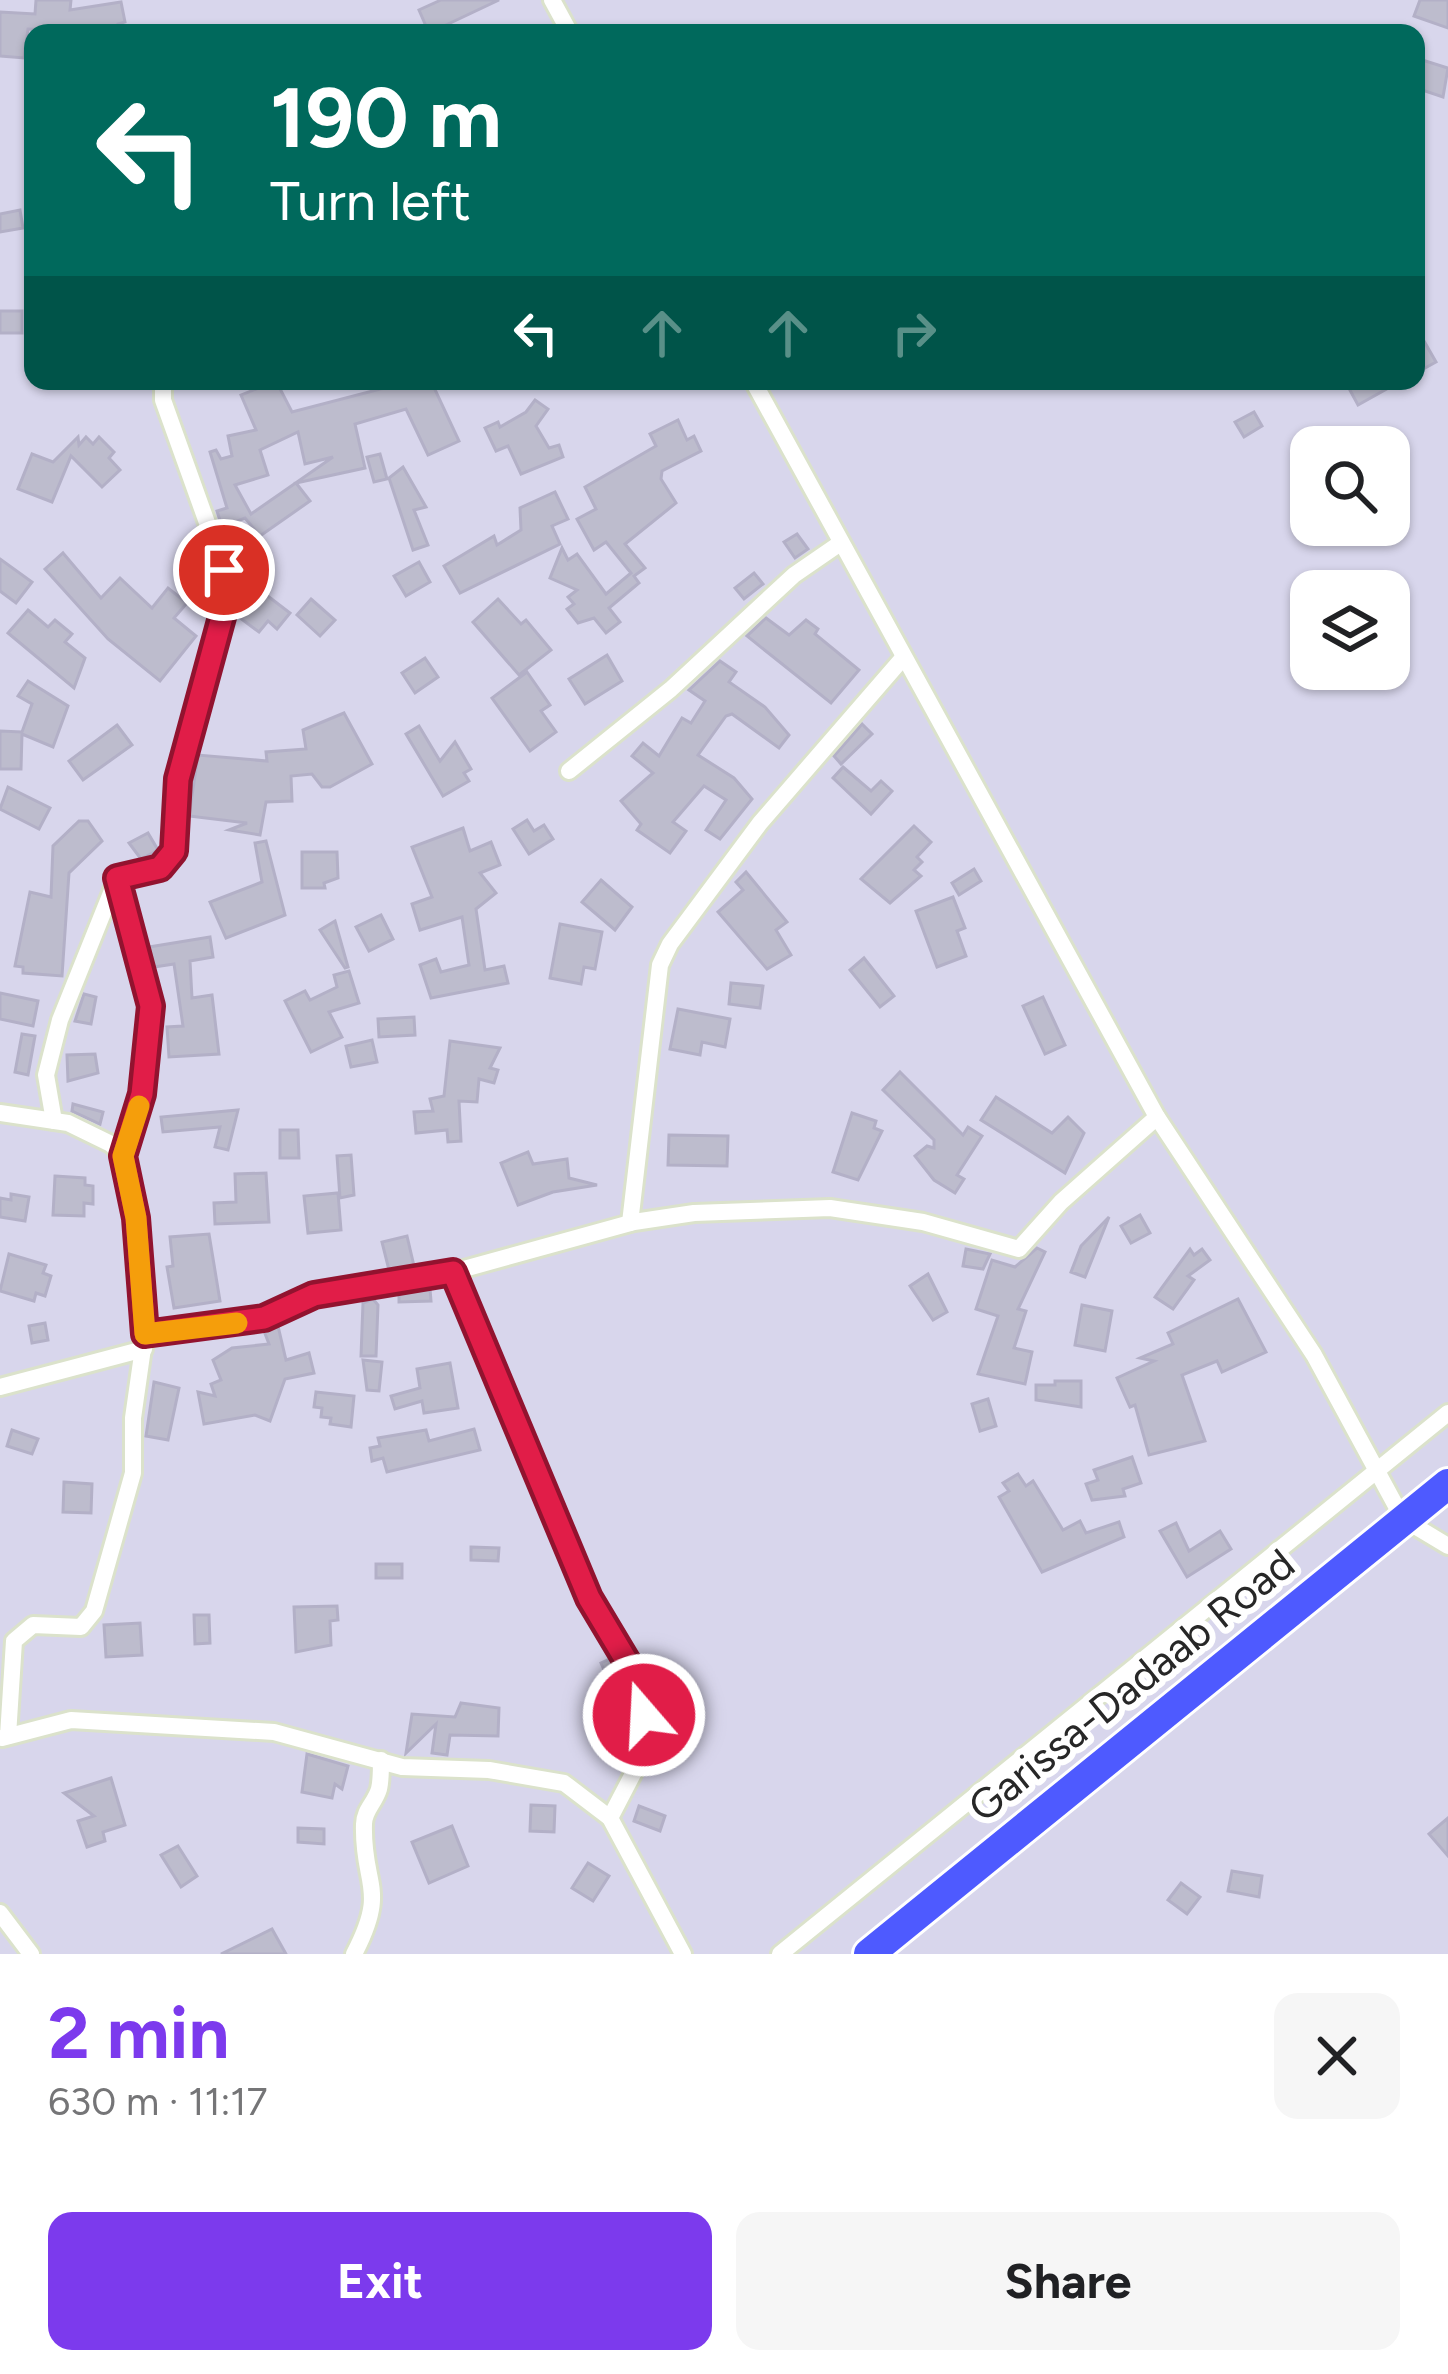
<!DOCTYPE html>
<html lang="en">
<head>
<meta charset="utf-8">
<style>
  body { margin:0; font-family:Figtree,sans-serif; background:#f6f6f6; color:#202124; height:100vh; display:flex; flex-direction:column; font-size:45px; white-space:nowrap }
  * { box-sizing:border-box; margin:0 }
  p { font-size:39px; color:#757577 }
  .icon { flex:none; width:66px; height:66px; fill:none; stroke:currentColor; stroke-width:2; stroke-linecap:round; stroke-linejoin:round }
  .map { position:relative; height:1954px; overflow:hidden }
  .details { display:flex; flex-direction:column; background:#fff; flex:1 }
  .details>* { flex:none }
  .banner { position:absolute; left:24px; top:24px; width:1401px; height:366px; border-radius:24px; box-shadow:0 3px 9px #0004; background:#00695c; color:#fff; overflow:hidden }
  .fabs { position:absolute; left:1290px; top:426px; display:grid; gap:24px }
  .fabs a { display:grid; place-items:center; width:120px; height:120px; border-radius:24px; background:#fff; box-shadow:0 3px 9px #0004; font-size:60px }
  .pin { position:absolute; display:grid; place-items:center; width:102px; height:102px; color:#fff; margin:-51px; border:6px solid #fff; border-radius:50%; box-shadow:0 3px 12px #0007 }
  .me { position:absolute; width:132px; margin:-66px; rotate:341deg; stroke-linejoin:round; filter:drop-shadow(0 0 9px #0008) }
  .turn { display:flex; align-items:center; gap:42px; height:252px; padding:0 48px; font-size:54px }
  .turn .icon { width:156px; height:156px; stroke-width:2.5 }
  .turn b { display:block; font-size:84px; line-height:102px }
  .lanes { display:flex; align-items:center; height:114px; padding:0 48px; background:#0003; justify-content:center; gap:60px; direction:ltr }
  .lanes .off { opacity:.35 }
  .round { display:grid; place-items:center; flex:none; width:126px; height:126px; border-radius:24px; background:#f6f6f6 }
  .summary { display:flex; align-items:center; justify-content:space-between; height:204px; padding:0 48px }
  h1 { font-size:72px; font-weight:700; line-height:90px; color:#7c3aed }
  .button { display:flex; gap:24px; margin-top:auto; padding:24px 48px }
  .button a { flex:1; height:138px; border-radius:24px; background:#7c3aed; color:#fff; font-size:48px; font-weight:700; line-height:138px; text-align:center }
  .button a+a { background:#f6f6f6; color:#202124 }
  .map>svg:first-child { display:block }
  .building { fill:#bdbccd; stroke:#b3b0c7; stroke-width:3; fill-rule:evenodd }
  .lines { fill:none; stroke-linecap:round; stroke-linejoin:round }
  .street-casing { stroke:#dbe2cb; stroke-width:22 }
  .highway-casing { stroke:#fff; stroke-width:36 }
  .street { stroke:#fff; stroke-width:16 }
  .highway { stroke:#4e5aff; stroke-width:30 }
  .route-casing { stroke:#92132f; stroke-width:30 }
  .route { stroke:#e11d48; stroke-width:21 }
  .slow { stroke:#f59e0b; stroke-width:21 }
  .labels { text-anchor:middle; stroke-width:12; stroke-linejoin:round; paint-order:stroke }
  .street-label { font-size:42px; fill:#272727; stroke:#fff }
</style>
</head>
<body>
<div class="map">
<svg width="1448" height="1954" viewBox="0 0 1448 1954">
  <rect width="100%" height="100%" fill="#d8d6ec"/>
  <!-- building -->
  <g class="building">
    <path d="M36 0H71L70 10 121 2 125 22 118 24 119 33 28 29 24 58 0 56V12L35 14Z"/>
    <path d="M441 0H499L429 33 419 10Z"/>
    <path d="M1420 0H1448V28L1414 16Z"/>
    <path d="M1416 58 1448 68 1443 97 1416 88Z"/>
    <path d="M20 210 23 228 0 232V214Z"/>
    <rect x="0" y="311" width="22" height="22"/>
    <path d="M1416 327 1436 362 1416 373Z"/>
    <path d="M276 381 292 412 411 381H431L459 441 428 455 406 409 355 424 365 468 296 483 310 501 260 536 245 518 222 527 217 511 227 508 210 452 216 450 221 459 232 456 228 436 256 430 241 395ZM298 432 305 464 333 457 251 514 235 485 268 475 260 450Z"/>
    <path d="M1345 381H1401L1358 405Z"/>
    <path d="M535 400 548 409 536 426 549 448 559 445 563 457 521 474 508 446 496 451 485 428 498 422 500 427 526 412Z"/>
    <path d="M1254 412 1262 426 1244 437 1235 422Z"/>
    <path d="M678 420 687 440 694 436 701 451 662 471 661 479 676 503 625 544 645 568 634 576 639 583 609 608 620 622 606 633 594 618 578 623 567 609 574 604 568 597 577 590 550 578 562 548 568 560 577 554 606 594 631 573 606 542 594 550 577 519 596 509 585 487 656 446 650 434Z"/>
    <path d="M78 437 79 445 86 437 93 444 99 437 114 452 109 458 120 470 102 487 71 456 52 502 18 489 32 454 53 462Z"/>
    <path d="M380 454 387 479 374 482 367 457Z"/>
    <path d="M403 467 426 507 414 510 428 545 413 550 389 478Z"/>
    <path d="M555 492 568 519 552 526 560 544 460 593 444 566 494 536 497 545 521 530 520 508Z"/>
    <path d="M797 534 808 549 795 558 784 542Z"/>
    <path d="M63 553 101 598 120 578 152 608 168 588 187 603 174 618 196 636 160 681 108 639 45 569Z"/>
    <path d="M0 559 32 582 16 603 0 591Z"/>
    <path d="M419 562 430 582 406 596 394 576Z"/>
    <path d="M754 573 763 584 744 599 735 588Z"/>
    <path d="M256 587 290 613 277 629 268 621 259 632 236 615Z"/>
    <path d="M311 599 335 620 320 636 297 615Z"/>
    <path d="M498 599 521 624 526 620 551 650 519 675 473 622Z"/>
    <path d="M28 610 48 627 55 620 72 634 65 642 85 658 74 688 8 633Z"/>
    <path d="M766 618 789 635 806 620 818 629 815 634 859 670 831 703 747 636Z"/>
    <path d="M607 655 622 681 585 704 569 679Z"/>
    <path d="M425 658 438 677 415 693 402 673Z"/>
    <path d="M720 661 736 672 729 682 765 707 789 735 779 748 732 714 726 716 698 755 734 778 752 799 720 839 706 830 726 800 704 786 673 822 686 831 670 853 637 830 641 824 621 801 653 773 632 756 643 743 659 756 682 718 691 723 705 701 689 690Z"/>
    <path d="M527 672 550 705 541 711 556 732 530 751 492 698Z"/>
    <path d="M28 681 68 706 53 747 22 734 21 769H0V731L22 732 32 704 18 696Z"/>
    <path d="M344 713 372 764 330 787H322L312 774 291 776 292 801 266 802 260 835 229 830 247 823 189 816 198 755 267 761 266 752 306 749 303 730Z"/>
    <path d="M862 724 872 734 841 764 834 756Z"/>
    <path d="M117 725 132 745 83 780 69 761Z"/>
    <path d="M419 726 440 761 455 742 471 769 464 773 469 781 443 796 406 734Z"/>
    <path d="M843 767 871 791 881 781 892 791 871 814 833 778Z"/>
    <path d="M8 787 50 808 39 829 0 809Z"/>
    <path d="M527 820 534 831 544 825 553 839 529 854 513 829Z"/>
    <path d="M79 821H88L102 841 69 873 62 976 23 973V967L15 966 30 892 51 897 53 846Z"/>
    <path d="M914 826 931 842 917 857 922 862 914 870 921 876 890 903 861 879Z"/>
    <path d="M463 828 470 851 491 842 500 865 480 873 496 893 476 909 485 970 504 966 508 983 431 998 420 965 436 959 441 972 469 965 462 917 420 930 412 904 432 897 412 847Z"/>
    <path d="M148 833 158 850 141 859 129 843Z"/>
    <path d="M266 841 285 915 226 938 210 902 262 882 255 843Z"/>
    <path d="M302 852H337L338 878 324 883 325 888H302Z"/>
    <path d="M974 869 981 881 959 895 952 883Z"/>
    <path d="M746 872 787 922 776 930 791 955 767 969 718 912 743 890 736 882Z"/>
    <path d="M601 880 632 907 615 930 582 902Z"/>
    <path d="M953 897 965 928 957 931 966 956 937 967 916 911Z"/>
    <path d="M381 915 393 939 369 951 356 927Z"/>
    <path d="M335 921 348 967 345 968 320 930Z"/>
    <path d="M560 924 602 932 595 969 584 967 581 984 550 978Z"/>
    <path d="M210 937 213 957 190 961 192 998 212 995 219 1054 169 1057 167 1027 183 1026 174 964 154 967 149 947Z"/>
    <path d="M864 958 894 996 880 1007 850 970Z"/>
    <path d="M349 971 359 1003 329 1012 342 1037 311 1052 285 1001 305 991 310 1000 337 987 334 975Z"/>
    <path d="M731 983 763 986 760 1008 729 1004Z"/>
    <path d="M0 993 38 1001 33 1026 0 1019Z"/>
    <path d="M84 994 96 997 91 1024 75 1021Z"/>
    <path d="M1043 997 1065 1045 1045 1054 1023 1006Z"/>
    <path d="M678 1009 730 1019 725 1047 702 1042 700 1055 670 1049Z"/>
    <path d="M414 1017 415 1035 379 1037 378 1019Z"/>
    <path d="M22 1034 35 1036 28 1075 15 1072Z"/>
    <path d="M372 1040 377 1062 351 1067 346 1046Z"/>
    <path d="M450 1041 500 1048 490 1068 498 1070 494 1083 479 1079 477 1102 459 1101 461 1141 448 1142 447 1130 416 1133 414 1112 433 1111 430 1099 444 1096Z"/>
    <path d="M95 1054 98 1073 68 1081 67 1055Z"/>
    <path d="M900 1072 963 1135 968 1127 982 1136 957 1175 964 1179 955 1193 934 1180 915 1156 927 1146 934 1148V1140L883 1090Z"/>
    <path d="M996 1097 1052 1133 1068 1117 1084 1133 1065 1173 981 1120Z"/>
    <path d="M73 1104 103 1112 100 1124 72 1111Z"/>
    <path d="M238 1110 228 1150 215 1147 220 1127 163 1132 161 1117Z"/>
    <path d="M852 1113 876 1121 874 1128 882 1131 858 1180 833 1172Z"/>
    <path d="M280 1130H298L299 1158H280Z"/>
    <path d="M669 1135 728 1136 727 1166 668 1165Z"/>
    <path d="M528 1152 533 1164 567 1159 569 1178 597 1185 553 1192 518 1205 501 1163Z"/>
    <path d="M351 1155 354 1195 340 1198 337 1156Z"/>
    <path d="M266 1173 269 1222 215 1224 214 1203 236 1202 235 1174Z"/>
    <path d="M55 1176 85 1178V1185L93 1186V1204L84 1203V1216L53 1215Z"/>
    <path d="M338 1193 341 1230 308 1233 304 1196Z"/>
    <path d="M11 1194 29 1197 25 1221 0 1217V1198L11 1200Z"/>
    <path d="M1140 1215 1150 1233 1131 1243 1121 1226Z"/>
    <path d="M1109 1217 1085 1277 1071 1272 1081 1246Z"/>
    <path d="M209 1234 220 1301 174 1308 167 1267 173 1266 170 1237Z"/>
    <path d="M407 1236 414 1266 389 1270 382 1242Z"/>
    <path d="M1037 1248 1045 1252 1018 1309 1026 1311 1014 1348 1032 1352 1025 1384 978 1374 998 1316 976 1309 992 1260 1015 1267Z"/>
    <path d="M966 1249 990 1254 983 1269 963 1266Z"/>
    <path d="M1190 1249 1194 1255 1202 1249 1210 1260 1188 1276 1194 1280 1173 1309 1155 1297Z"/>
    <path d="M9 1254 46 1265 43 1273 51 1276 45 1296 36 1293 34 1301 0 1291Z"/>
    <path d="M928 1274 947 1312 933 1320 910 1286Z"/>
    <path d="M430 1289 431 1301 399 1302V1294Z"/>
    <path d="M373 1299 378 1305 376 1356H361L363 1303Z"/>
    <path d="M1238 1299 1266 1352 1222 1372 1217 1361 1182 1375 1205 1441 1149 1455 1135 1405 1130 1407 1117 1378 1154 1361 1140 1358 1173 1344 1168 1333Z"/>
    <path d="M1082 1305 1112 1311 1105 1351 1075 1345Z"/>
    <path d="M45 1323 48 1340 32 1343 29 1326Z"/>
    <path d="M278 1326 286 1360 309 1353 314 1373 285 1379 270 1421 255 1415 204 1424 198 1392 215 1396 211 1384 221 1380 213 1360 232 1348 269 1344 264 1331Z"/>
    <path d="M363 1360 382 1362 379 1391 367 1390Z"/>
    <path d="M450 1363 458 1408 424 1413 422 1401 395 1409 391 1396 420 1388 417 1369Z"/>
    <path d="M1055 1381H1081V1407L1036 1400V1385H1055Z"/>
    <path d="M154 1382 179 1388 168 1440 146 1436Z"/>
    <path d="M316 1392 354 1396 351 1427 330 1424 331 1418 321 1417 322 1408 314 1407Z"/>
    <path d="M988 1399 996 1426 980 1431 972 1404Z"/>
    <path d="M474 1429 480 1450 387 1472 383 1458 372 1461 370 1448 380 1446 378 1438 426 1430 429 1441Z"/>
    <path d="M12 1430 38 1439 32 1454 7 1446Z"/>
    <path d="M1132 1457 1141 1483 1123 1489 1125 1496 1092 1500 1086 1484 1098 1480 1094 1470Z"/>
    <path d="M1018 1474 1026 1486 1033 1481 1063 1530 1080 1521 1086 1533 1119 1522 1124 1537 1042 1572 999 1497 1009 1491 1003 1483Z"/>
    <path d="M64 1482 92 1484 91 1513 63 1512Z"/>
    <path d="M1176 1523 1189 1551 1220 1531 1231 1549 1187 1577 1160 1531Z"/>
    <path d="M471 1547 499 1548 498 1561 471 1560Z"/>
    <rect x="376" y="1564" width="26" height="14"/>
    <path d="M337 1606 338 1620 330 1621 331 1645 296 1652 294 1607Z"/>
    <path d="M194 1615H209L210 1643 195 1644Z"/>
    <path d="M140 1623 142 1655 106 1657 104 1625Z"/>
    <path d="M610 1659 629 1689 616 1697 601 1663Z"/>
    <path d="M461 1703 499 1708 498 1736 450 1735 447 1755 432 1753 436 1724 406 1753 412 1714 455 1717Z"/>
    <path d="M307 1754 348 1766 342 1789 335 1784 332 1798 302 1792Z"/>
    <path d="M111 1778 125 1825 103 1832 105 1841 87 1847 78 1821 94 1816 64 1793Z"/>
    <path d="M531 1805 555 1806 554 1832 530 1831Z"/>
    <path d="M639 1806 665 1816 660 1831 634 1821Z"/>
    <path d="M1448 1818V1856L1429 1834Z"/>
    <path d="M452 1826 468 1866 429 1883 412 1842Z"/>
    <path d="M298 1828 324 1829V1844L298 1842Z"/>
    <path d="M178 1846 197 1876 181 1887 161 1855Z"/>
    <path d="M588 1863 609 1876 593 1901 572 1888Z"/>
    <path d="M1232 1871 1262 1876 1259 1897 1228 1891Z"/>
    <path d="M1181 1883 1200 1897 1187 1914 1168 1900Z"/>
    <path d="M272 1929 286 1954H221Z"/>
  </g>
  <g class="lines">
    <defs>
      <g id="street">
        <path d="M552 0 570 33"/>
        <path d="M753 381 1157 1117 1314 1355 1403 1519 1448 1546"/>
        <path d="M569 771 671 689 794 575 839 544"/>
        <path d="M117 878 160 868 174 851 178 779 228 595 224 570 163 400V381"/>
        <path d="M117 878 151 1006 142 1094 123 1156"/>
        <path d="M0 1113 68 1123 111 1144 123 1156 136 1218 145 1334 133 1418V1473L94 1611 81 1627 33 1625 14 1641 8 1736"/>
        <path d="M54 1121 46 1075 60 1020 117 878"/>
        <path d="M630 1223 660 965 670 944 760 823 902 659"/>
        <path d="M453 1272 589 1598 641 1685 648 1745 610 1818 683 1954"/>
        <path d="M145 1334 264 1318 313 1296 453 1272 634 1222 694 1213 830 1208 923 1222 1019 1249 1061 1202 1157 1117"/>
        <path d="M0 1387 144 1349"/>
        <path d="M2 1738 71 1720 274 1732 402 1767 489 1770 564 1783 610 1818"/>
        <path d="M0 1913 31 1954"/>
        <path d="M354 1954C389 1887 362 1886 364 1824 364 1810 375 1803 379 1789 381 1781 381 1769 381 1760"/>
        <path d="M780 1954 1448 1413"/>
      </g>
      <path id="highway" d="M869 1954 1448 1484"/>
    </defs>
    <!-- street casing -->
    <use href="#street" class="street-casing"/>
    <!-- highway casing -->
    <use href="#highway" class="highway-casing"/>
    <!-- street -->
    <use href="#street" class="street"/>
    <!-- highway -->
    <use href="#highway" class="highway"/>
  </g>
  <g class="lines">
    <defs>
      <path id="route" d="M224 570 228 595 178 779 174 851 160 868 117 878 151 1006 142 1094 123 1156 136 1218 145 1334 264 1318 314 1295 453 1272 589 1598 641 1685 644 1715"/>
    </defs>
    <!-- route casing -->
    <use href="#route" class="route-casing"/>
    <!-- route -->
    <use href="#route" class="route"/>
    <!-- slow -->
    <path class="slow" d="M139 1106 123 1156 136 1218 145 1334 237 1323"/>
  </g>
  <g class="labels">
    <!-- street labels -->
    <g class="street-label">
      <text transform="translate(1131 1685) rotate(-39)" y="15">Garissa-Dadaab Road</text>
    </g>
  </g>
</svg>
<div class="fabs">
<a><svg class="icon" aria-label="search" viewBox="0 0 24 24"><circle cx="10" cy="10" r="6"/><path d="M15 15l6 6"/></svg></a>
<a><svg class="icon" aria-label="layers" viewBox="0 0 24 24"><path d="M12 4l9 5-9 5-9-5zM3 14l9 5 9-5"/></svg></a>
</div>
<div class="pin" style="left:224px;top:570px;background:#d93025"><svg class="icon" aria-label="arrive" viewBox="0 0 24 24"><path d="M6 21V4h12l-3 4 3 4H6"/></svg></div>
<svg class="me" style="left:644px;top:1715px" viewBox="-20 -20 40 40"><circle r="17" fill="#e11d48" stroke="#fff" stroke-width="3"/><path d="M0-11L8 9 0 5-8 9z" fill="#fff"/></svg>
<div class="banner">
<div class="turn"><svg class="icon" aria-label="left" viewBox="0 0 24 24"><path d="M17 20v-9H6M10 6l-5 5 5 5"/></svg><div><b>190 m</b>Turn left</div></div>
<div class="lanes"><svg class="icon" aria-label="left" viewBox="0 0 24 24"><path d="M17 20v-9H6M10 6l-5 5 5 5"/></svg><svg class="icon off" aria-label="ahead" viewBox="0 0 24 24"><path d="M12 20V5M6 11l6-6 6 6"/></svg><svg class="icon off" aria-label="ahead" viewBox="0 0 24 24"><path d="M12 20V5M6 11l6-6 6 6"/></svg><svg class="icon off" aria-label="right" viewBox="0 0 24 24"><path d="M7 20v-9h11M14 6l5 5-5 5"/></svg></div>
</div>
</div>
<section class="details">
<div class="summary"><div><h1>2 min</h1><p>630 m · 11:17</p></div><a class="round"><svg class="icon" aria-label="close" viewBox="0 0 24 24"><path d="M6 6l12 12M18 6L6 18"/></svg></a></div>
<div class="button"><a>Exit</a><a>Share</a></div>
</section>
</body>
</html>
